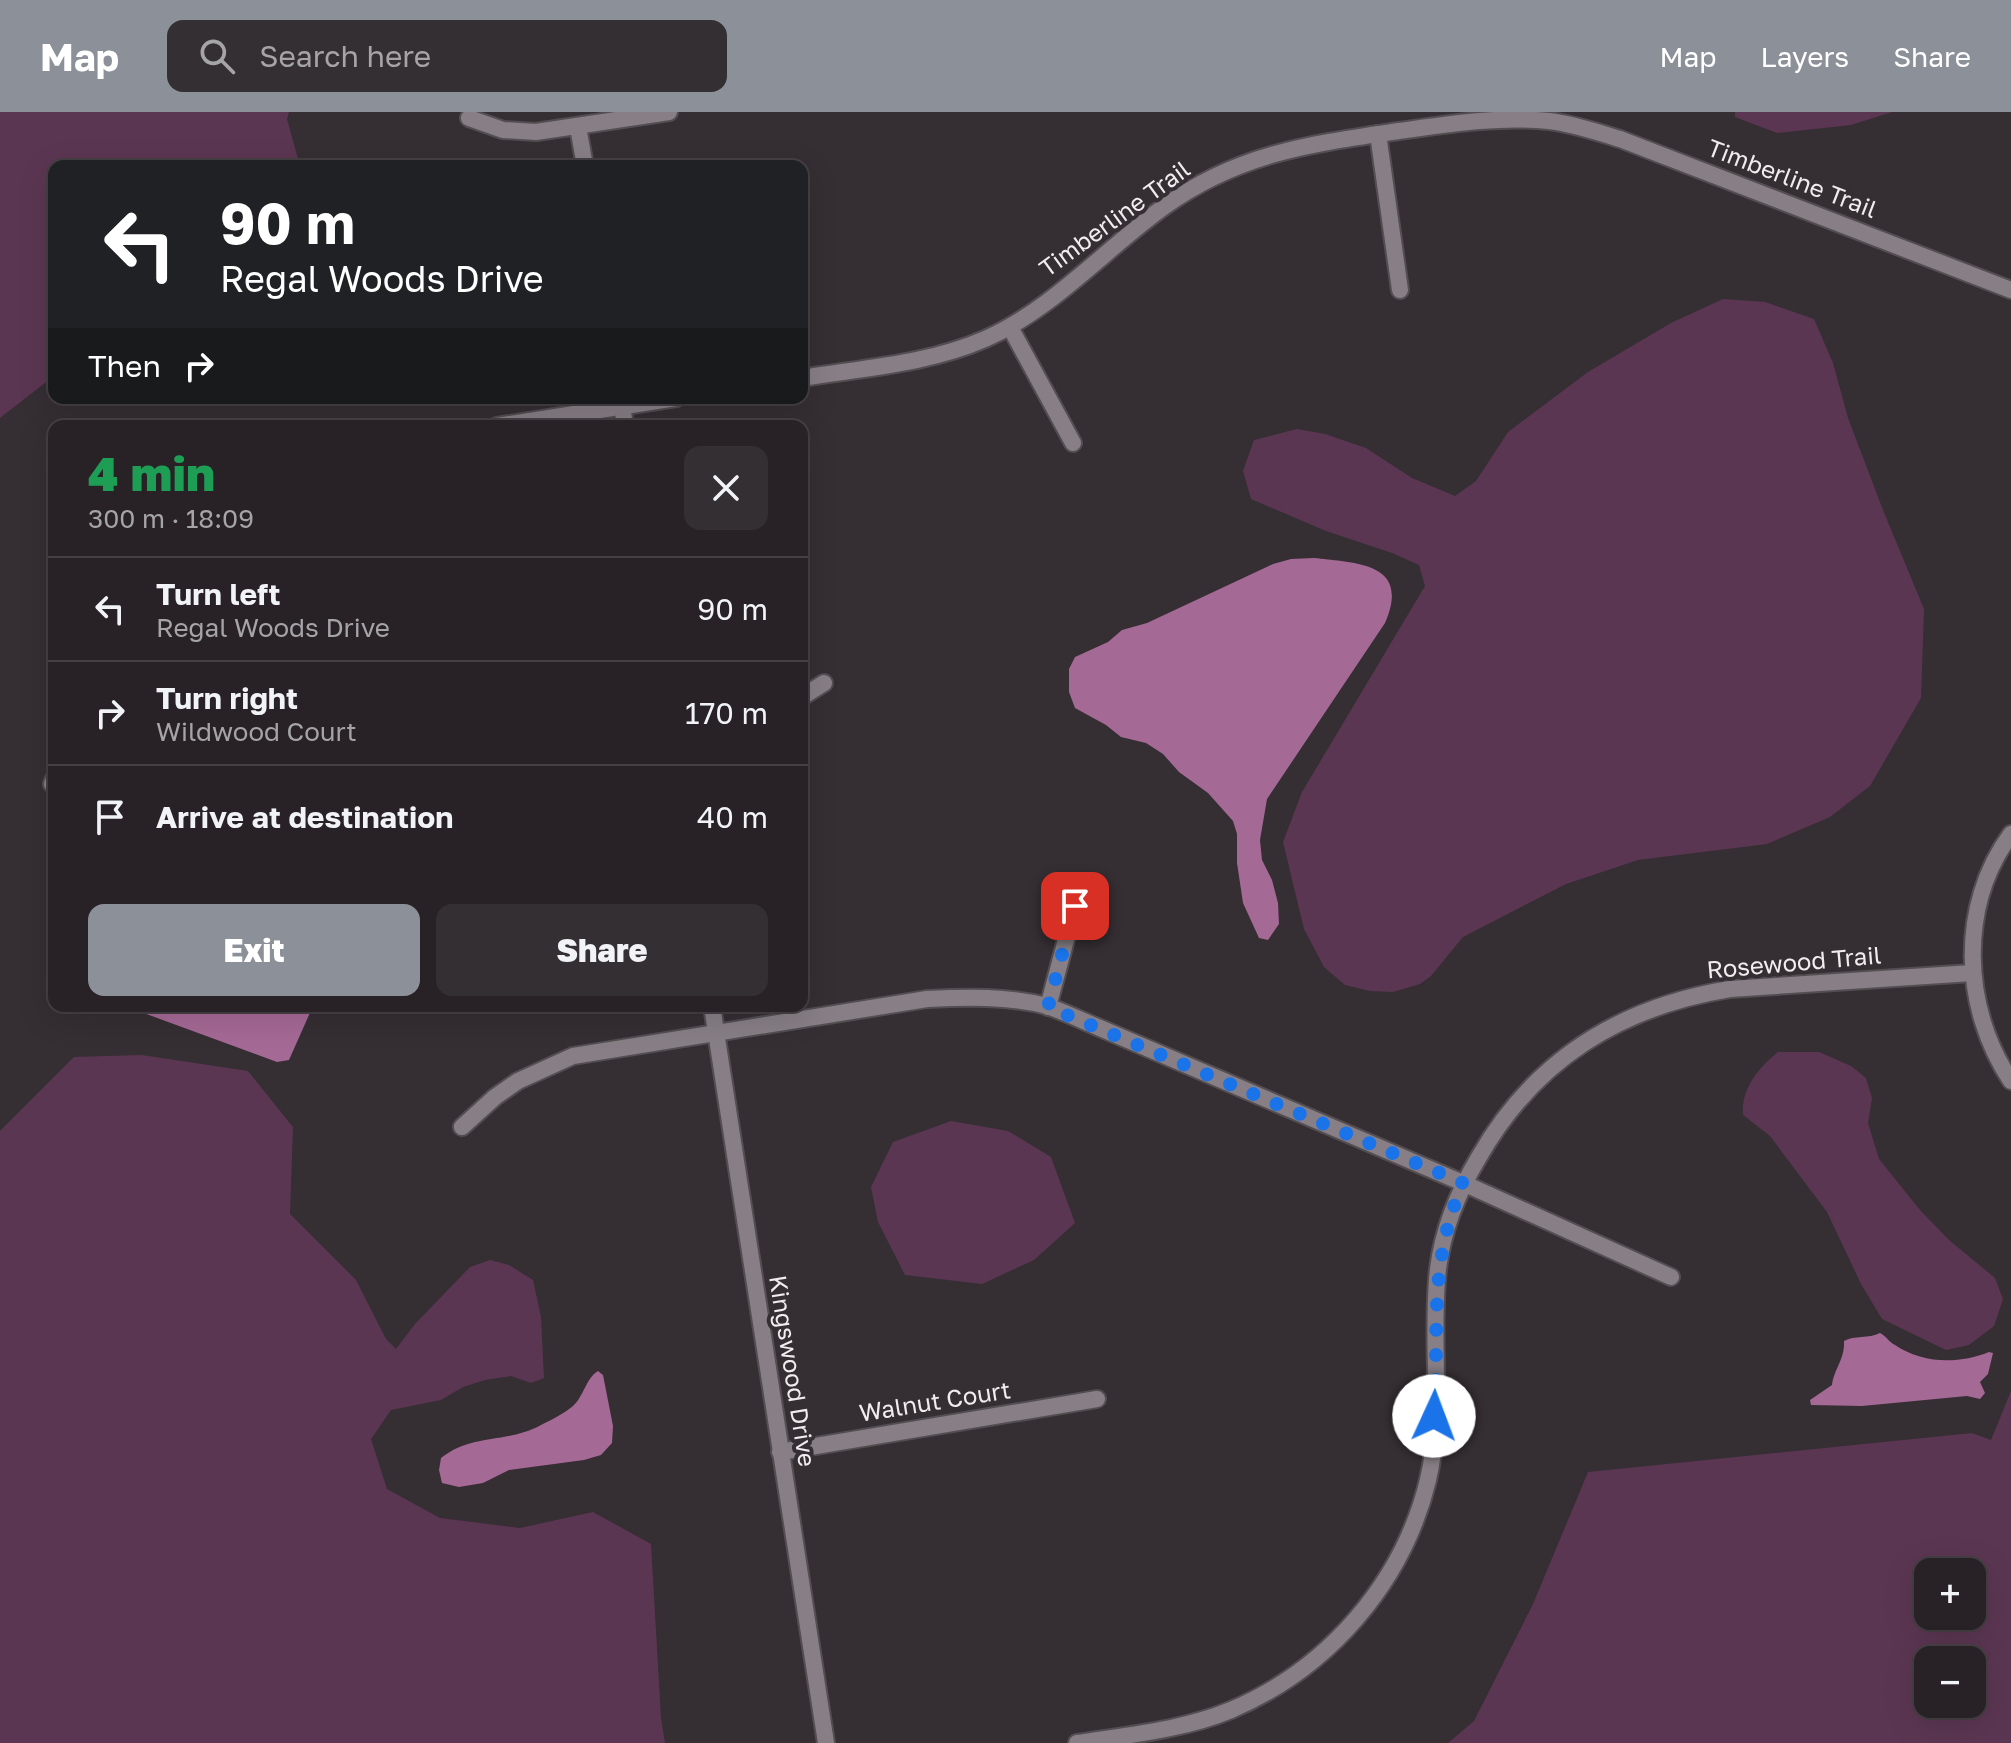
<!DOCTYPE html>
<html lang="en">
<head>
<meta charset="utf-8">
<style>
  body { margin:0; font-family:"Golos Text",sans-serif; background:#342f32; color:#f1f3f6; height:100vh; display:flex; flex-direction:column; font-size:30px; white-space:nowrap }
  * { box-sizing:border-box; margin:0 }
  p { font-size:26px; color:#a5a4a7 }
  .icon { flex:none; width:44px; height:44px; fill:none; stroke:currentColor; stroke-width:2; stroke-linecap:round; stroke-linejoin:round }
  .map { position:relative; flex:1; overflow:hidden }
  .sheet { position:absolute; left:48px; top:308px; width:760px; height:592px; display:flex; flex-direction:column; background:#282226; border-radius:16px; box-shadow:0 8px 32px #0002,0 0 0 2px #443f43 }
  .sheet>* { flex:none }
  .banner { position:absolute; left:48px; top:48px; width:760px; height:244px; border-radius:16px; box-shadow:0 8px 32px #0002,0 0 0 2px #443f43; background:#202124; color:#fff; overflow:hidden }
  .fabs { position:absolute; left:1914px; top:1446px; display:grid; gap:16px }
  .fabs a { display:grid; place-items:center; width:72px; height:72px; border-radius:16px; background:#282226; box-shadow:0 8px 32px #0002,0 0 0 2px #443f43; font-size:40px }
  .pin { position:absolute; display:grid; place-items:center; width:68px; height:68px; color:#fff; margin:-34px; border-radius:16px; box-shadow:0 4px 12px #0006 }
  .me { position:absolute; width:88px; margin:-44px; rotate:2deg; stroke-linejoin:round; filter:drop-shadow(0 0 6px #0008) }
  .turn { display:flex; align-items:center; gap:28px; height:168px; padding:0 40px; font-size:36px }
  .turn .icon { width:104px; height:104px; stroke-width:2.5 }
  .turn b { display:block; font-size:56px; line-height:68px }
  .then { display:flex; align-items:center; height:76px; padding:0 40px; background:#0003; gap:16px; font-size:30px }
  .round { display:grid; place-items:center; flex:none; width:84px; height:84px; border-radius:16px; background:#342f32 }
  .headline { display:flex; align-items:center; justify-content:space-between; height:136px; padding:0 40px }
  h1 { font-size:48px; font-weight:800; line-height:60px; color:#1e9e55 }
  .cta { display:flex; gap:16px; margin-top:auto; padding:16px 40px }
  .cta a { flex:1; height:92px; border-radius:16px; background:#8c9099; color:#fff; font-size:32px; font-weight:800; line-height:92px; text-align:center }
  .cta a+a { background:#342f32; color:#f1f3f6 }
  ul { padding:0; list-style:none }
  li { display:flex; align-items:center; gap:24px; height:104px; padding:0 40px; border-top:2px solid #443f43 }
  li div { flex:1 }
  li b { display:block; font-size:30px }
  li em { font-style:normal }
  header { display:flex; align-items:center; gap:48px; box-sizing:border-box; height:112px; padding:0 40px; background:#8c9099; color:#fff }
  header strong { font-size:38px }
  nav { display:flex; gap:44px; margin-inline-start:auto; font-size:28px }
  .search { width:560px; height:72px; background:#342f32; display:flex; align-items:center; gap:20px; box-sizing:border-box; padding:0 28px; border-radius:16px; color:#a5a4a7; font-size:30px }
  .map>svg:first-child { display:block }
  .green { fill:#5b3652; fill-rule:evenodd }
  .water { fill:#a56996 }
  .lines { fill:none; stroke-linecap:round; stroke-linejoin:round }
  .street-casing { stroke:#534e52; stroke-width:20 }
  .street { stroke:#877f85; stroke-width:16 }
  .route { stroke:#1a73e8; stroke-width:14; stroke-dasharray:0 25.2 }
  .labels { text-anchor:middle; stroke-width:8; stroke-linejoin:round; paint-order:stroke }
  .street-label { font-size:24px; fill:#f1ecef; stroke:#352e33 }
</style>
</head>
<body>
<header>
<strong>Map</strong>
<div class="search"><svg class="icon" aria-label="search" viewBox="0 0 24 24"><circle cx="10" cy="10" r="6"/><path d="M15 15l6 6"/></svg>Search here</div>
<nav><a>Map</a><a>Layers</a><a>Share</a></nav>
</header>
<div class="map">
<svg width="2011" height="1631" viewBox="0 0 2011 1631">
  <rect width="100%" height="100%" fill="#352e33"/>
  <!-- green -->
  <g class="green">
    <path d="M0 0H289L287 7 300 54H54V264L0 306Z"/>
    <path d="M1735 0H1892L1851 13 1777 21 1735 5Z"/>
    <path d="M1723 187 1765 190 1814 207 1833 251 1848 306 1883 398 1924 497 1921 586 1870 674 1830 705 1767 732 1638 748 1566 772 1463 825 1431 864 1420 872 1393 880 1370 879 1345 873 1324 855 1304 817 1283 730 1302 680 1425 474 1419 453 1392 441 1326 419 1251 387 1243 359 1254 328 1297 317 1325 322 1366 336 1412 366 1455 384 1476 369 1508 320 1588 260 1671 211Z"/>
    <path d="M1778 940H1819L1851 954 1866 966 1872 986 1868 1011 1879 1047 1920 1098 1949 1128 1995 1166 2003 1187 1994 1214 1969 1233 1946 1238 1882 1207 1861 1172 1827 1100 1770 1024 1743 1003C1741 977 1758 956 1778 940Z"/>
    <path d="M142 943 248 959 293 1015 290 1102 356 1168 386 1227 396 1237 415 1212 470 1155 490 1148 509 1153 533 1168 541 1205 544 1266 531 1271 511 1264 485 1268 463 1275 441 1288 391 1298 371 1327 387 1377 440 1406 520 1416 593 1400 651 1432 661 1606 665 1631H0V1019L74 945Z"/>
    <path d="M951 1009 1008 1019 1051 1045 1075 1111 1034 1148 982 1172 905 1163 878 1110 871 1075 893 1030Z"/>
    <path d="M2011 1279V1631H1448L1474 1609 1533 1492 1588 1360 1972 1321 1991 1328ZM1928 1460H1972V1504H1928ZM1928 1548H1972V1592H1928Z"/>
  </g>
  <!-- water -->
  <g class="water">
    <path d="M1314 446C1358 451 1411 451 1385 511L1267 687 1260 728 1262 748 1272 768 1278 791 1279 812 1268 828 1259 826 1243 791 1237 751V722L1233 709 1208 681 1179 660 1163 642 1146 631 1121 625 1106 613 1075 596 1069 580V557L1075 545 1108 530 1122 518 1147 511 1273 452 1291 447Z"/>
    <path d="M69 894H313L289 948 277 950 130 896 80 899Z"/>
    <path d="M1880 1221C1886 1224 1889 1230 1895 1233 1923 1252 1959 1252 1989 1240L1993 1241 1988 1262 1980 1270 1985 1281 1980 1287 1967 1284 1862 1294 1811 1293 1810 1288 1832 1273C1834 1257 1845 1247 1844 1229 1854 1223 1869 1227 1880 1221Z"/>
    <path d="M598 1259 603 1263 613 1314 612 1331 601 1343 584 1348 509 1358 483 1371 459 1375 442 1371 439 1358 441 1346C473 1321 506 1332 541 1313 551 1308 565 1301 573 1294 584 1284 586 1266 598 1259Z"/>
  </g>
  <g class="lines">
    <defs>
      <g id="street">
        <path d="M469 6 503 18 536 20 669 0"/>
        <path d="M578 15 585 54"/>
        <path d="M1378 22 1400 178"/>
        <path d="M1010 215 1073 331"/>
        <path d="M802 266C863 256 928 252 985 227 1053 197 1105 137 1165 94 1239 41 1311 32 1399 19 1449 12 1498 4 1549 9 1574 12 1597 20 1620 27L2011 178"/>
        <path d="M621 286 625 314"/>
        <path d="M497 314 676 286"/>
        <path d="M802 585 824 571"/>
        <path d="M52 672 54 667"/>
        <path d="M2011 722C1958 794 1962 896 2011 969"/>
        <path d="M712 894 826 1631"/>
        <path d="M1048 895 1075 794"/>
        <path d="M462 1015 495 985 518 969 573 944 927 887C966 885 1008 884 1047 894 1065 900 1083 909 1100 916L1463 1071 1671 1165"/>
        <path d="M780 1340 1097 1287"/>
        <path d="M1077 1631C1128 1623 1183 1618 1231 1598 1328 1557 1403 1471 1428 1368 1444 1300 1430 1227 1438 1157 1443 1116 1458 1080 1479 1045 1535 947 1620 895 1730 877L1972 861"/>
      </g>
    </defs>
    <!-- street casing -->
    <use href="#street" class="street-casing"/>
    <!-- street -->
    <use href="#street" class="street"/>
  </g>
  <g class="lines">
    <!-- route -->
    <path class="route" d="M1075 794 1048 895 1463 1071C1427 1155 1440 1218 1434 1304"/>
  </g>
  <g class="labels">
    <!-- street labels -->
    <g class="street-label">
      <text transform="translate(1792 67) rotate(21)" y="8">Timberline Trail</text>
      <text transform="translate(1115 107) rotate(-36)" y="8">Timberline Trail</text>
      <text transform="translate(1794 851) rotate(-5)" y="8">Rosewood Trail</text>
      <text transform="translate(792 1259) rotate(81)" y="8">Kingswood Drive</text>
      <text transform="translate(935 1290) rotate(-9)" y="8">Walnut Court</text>
    </g>
  </g>
</svg>
<div class="fabs">
<a>+</a>
<a>−</a>
</div>
<div class="pin" style="left:1075px;top:794px;background:#d93025"><svg class="icon" aria-label="arrive" viewBox="0 0 24 24"><path d="M6 21V4h12l-3 4 3 4H6"/></svg></div>
<svg class="me" style="left:1434px;top:1304px" viewBox="-20 -20 40 40"><circle r="19" fill="#fff"/><path d="M0-13L10 11 0 6-10 11z" fill="#1a73e8"/></svg>
<div class="banner">
<div class="turn"><svg class="icon" aria-label="left" viewBox="0 0 24 24"><path d="M17 20v-9H6M10 6l-5 5 5 5"/></svg><div><b>90 m</b>Regal Woods Drive</div></div>
<div class="then">Then<svg class="icon" aria-label="right" viewBox="0 0 24 24"><path d="M7 20v-9h11M14 6l5 5-5 5"/></svg></div>
</div>
<section class="sheet">
<div class="headline"><div><h1>4 min</h1><p>300 m · 18:09</p></div><a class="round"><svg class="icon" aria-label="close" viewBox="0 0 24 24"><path d="M6 6l12 12M18 6L6 18"/></svg></a></div>
<ul>
<li><svg class="icon" aria-label="left" viewBox="0 0 24 24"><path d="M17 20v-9H6M10 6l-5 5 5 5"/></svg><div><b>Turn left</b><p>Regal Woods Drive</p></div><em>90 m</em></li>
<li><svg class="icon" aria-label="right" viewBox="0 0 24 24"><path d="M7 20v-9h11M14 6l5 5-5 5"/></svg><div><b>Turn right</b><p>Wildwood Court</p></div><em>170 m</em></li>
<li><svg class="icon" aria-label="arrive" viewBox="0 0 24 24"><path d="M6 21V4h12l-3 4 3 4H6"/></svg><div><b>Arrive at destination</b></div><em>40 m</em></li>
</ul>
<div class="cta"><a>Exit</a><a>Share</a></div>
</section>
</div>
</body>
</html>
